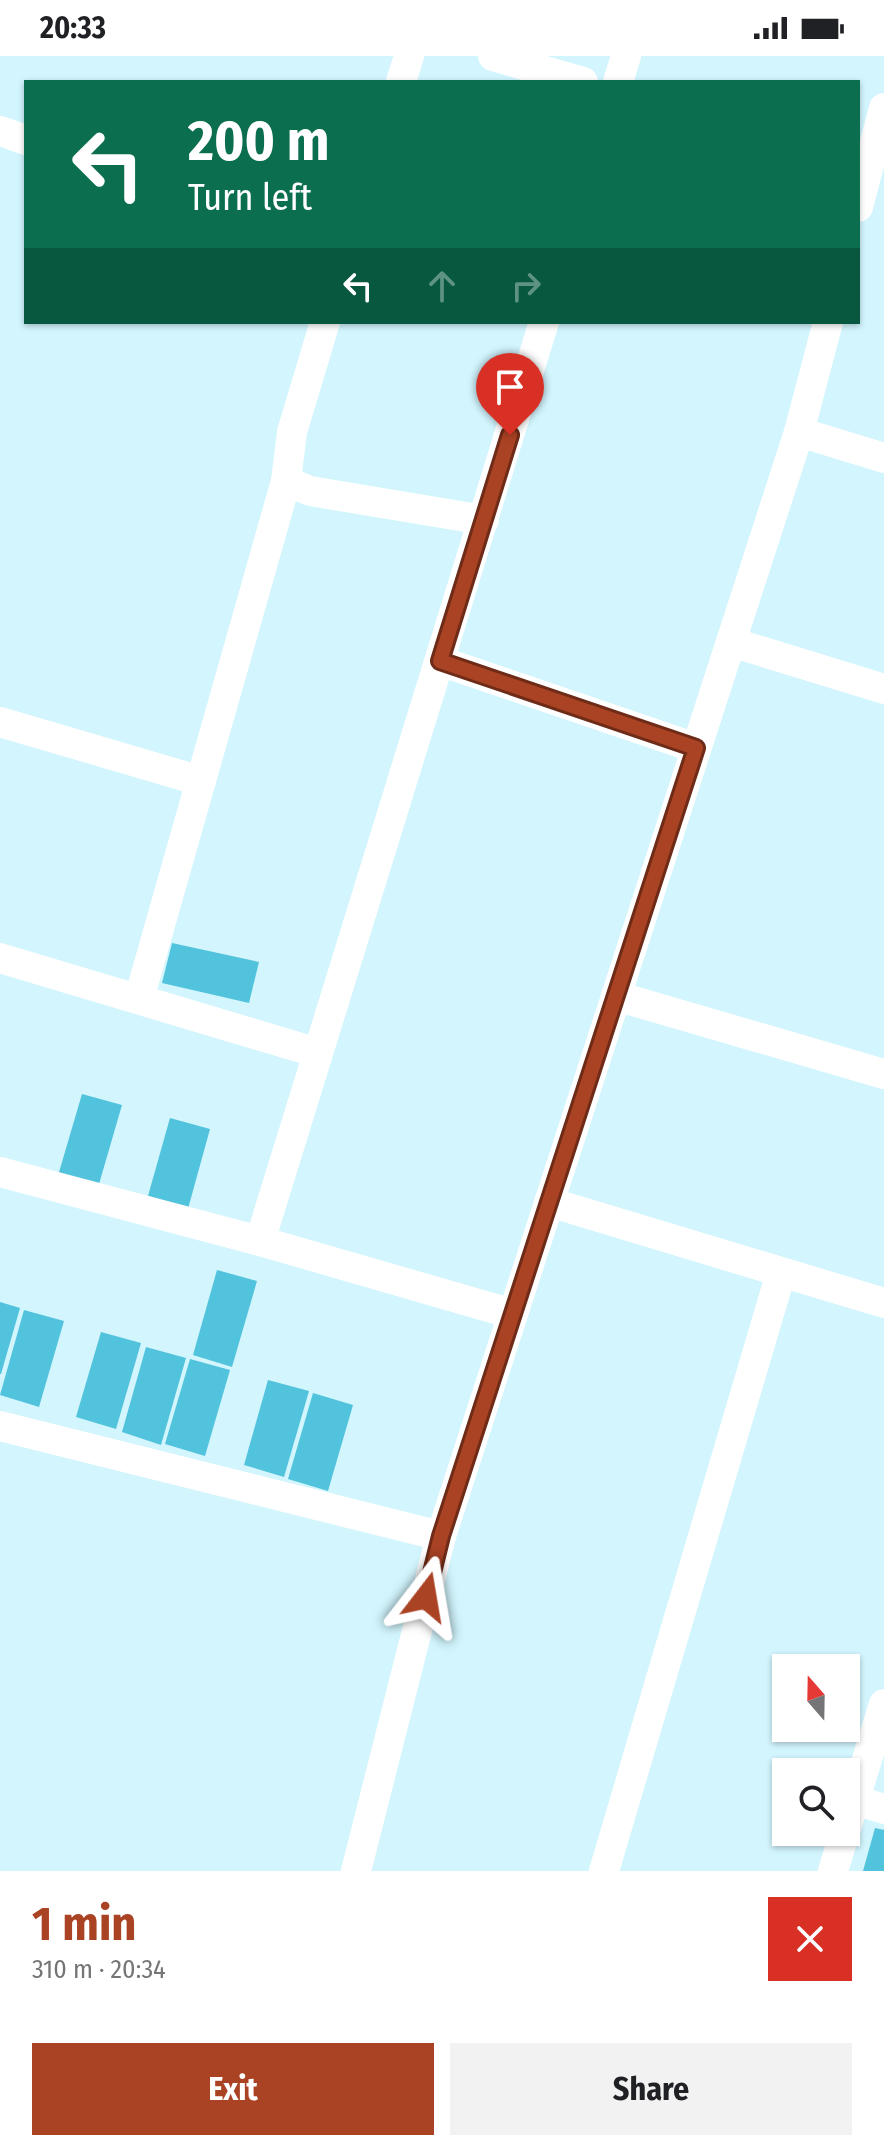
<!DOCTYPE html>
<html lang="en">
<head>
<meta charset="utf-8">
<style>
  body { margin:0; font-family:"Fira Sans Condensed",sans-serif; background:#f2f2f2; color:#202124; height:100vh; display:flex; flex-direction:column; font-size:30px; white-space:nowrap }
  * { box-sizing:border-box; margin:0 }
  p { font-size:26px; color:#757577 }
  .icon { flex:none; width:44px; height:44px; fill:none; stroke:currentColor; stroke-width:2; stroke-linecap:round; stroke-linejoin:round }
  .map { position:relative; height:1815px; overflow:hidden }
  .drawer { display:flex; flex-direction:column; background:#fff; flex:1 }
  .drawer>* { flex:none }
  .top-card { position:absolute; left:24px; top:24px; width:836px; height:244px; border-radius:0px; box-shadow:0 2px 6px #0004; background:#0b6e4f; color:#fff; overflow:hidden }
  .needle { width:52px; rotate:340deg }
  .buttons { position:absolute; left:772px; top:1598px; display:grid; gap:16px }
  .buttons a { display:grid; place-items:center; width:88px; height:88px; border-radius:0px; background:#fff; box-shadow:0 2px 6px #0004; font-size:40px }
  .pin { position:absolute; display:grid; place-items:center; width:68px; height:68px; color:#fff; margin:-82px -34px; border-radius:50% 50% 50% 0; rotate:-45deg; box-shadow:0 0 8px #0007 }
  .pin .icon { rotate:45deg }
  .me { position:absolute; width:88px; margin:-44px; rotate:14deg; stroke-linejoin:round; filter:drop-shadow(0 0 6px #0008) }
  .turn { display:flex; align-items:center; gap:28px; height:168px; padding:0 32px; font-size:36px }
  .turn .icon { width:104px; height:104px; stroke-width:2.5 }
  .turn b { display:block; font-size:56px; line-height:68px }
  .lanes { display:flex; align-items:center; height:76px; padding:0 32px; background:#0003; justify-content:center; gap:40px; direction:ltr }
  .lanes .off { opacity:.35 }
  .round { display:grid; place-items:center; flex:none; width:84px; height:84px; border-radius:0px; background:#f2f2f2 }
  .head { display:flex; align-items:center; justify-content:space-between; height:136px; padding:0 32px }
  h1 { font-size:48px; font-weight:700; line-height:60px; color:#aa4224 }
  .cta { display:flex; gap:16px; margin-top:auto; padding:16px 32px }
  .cta a { flex:1; height:92px; border-radius:0px; background:#aa4224; color:#fff; font-size:32px; font-weight:700; line-height:92px; text-align:center }
  .cta a+a { background:#f2f2f2; color:#202124 }
  .status { display:flex; justify-content:space-between; align-items:center; height:56px; padding:0 40px; background:#fff; direction:ltr }
  .status svg { height:22px; fill:currentColor }
  .map>svg:first-child { display:block }
  .building { fill:#52c3dc }
  .lines { fill:none; stroke-linecap:round; stroke-linejoin:round }
  .minor { stroke:#fff; stroke-width:30 }
  .route-casing { stroke:#6e2b17; stroke-width:20 }
  .route { stroke:#aa4224; stroke-width:14 }
</style>
</head>
<body>
<div class="status"><b>20:33</b><svg viewBox="0 0 49 12"><path d="M0 12V9h3v3zM5 12V6h3v6zM10 12V3h3v9zM15 12V0h3v12zM26 1h20v11H26zM47 4h2v5h-2z"/></svg></div>
<div class="map">
<svg width="884" height="1815" viewBox="0 0 884 1815">
  <rect width="100%" height="100%" fill="#d2f5fe"/>
  <!-- building -->
  <g class="building">
    <path d="M172 887 259 906 249 947 162 927Z"/>
    <path d="M82 1038 122 1049 97 1135 57 1123Z"/>
    <path d="M170 1062 210 1073 186 1160 146 1147Z"/>
    <path d="M217 1214 257 1225 232 1311 193 1299Z"/>
    <path d="M0 1246 20 1252 1 1318H0Z"/>
    <path d="M24 1254 64 1265 39 1351 0 1339Z"/>
    <path d="M101 1276 141 1287 116 1373 76 1361Z"/>
    <path d="M146 1291 186 1302 161 1389 122 1376Z"/>
    <path d="M190 1303 230 1314 205 1400 165 1388Z"/>
    <path d="M268 1324 309 1335 284 1421 244 1409Z"/>
    <path d="M313 1337 353 1349 328 1435 288 1423Z"/>
    <path d="M875 1772 884 1774V1815H863Z"/>
  </g>
  <g class="lines">
    <!-- minor -->
    <g class="minor">
      <path d="M493 0 583 26"/>
      <path d="M401 26 409 0"/>
      <path d="M618 26 626 0"/>
      <path d="M0 75 26 84"/>
      <path d="M858 151 884 52"/>
      <path d="M325 266 292 376 286 425 310 435 484 464"/>
      <path d="M799 376 884 402"/>
      <path d="M731 586 884 633"/>
      <path d="M440 605 696 692"/>
      <path d="M0 666 201 725"/>
      <path d="M0 902 318 997"/>
      <path d="M616 940 884 1018"/>
      <path d="M139 943 286 425"/>
      <path d="M0 1116 260 1185 513 1258"/>
      <path d="M549 1146 884 1247"/>
      <path d="M260 1185 544 266"/>
      <path d="M0 1370 441 1480 356 1815"/>
      <path d="M441 1480 799 376 828 266"/>
      <path d="M855 1744 884 1753"/>
      <path d="M846 1772 884 1648"/>
      <path d="M604 1815 781 1217"/>
      <path d="M833 1815 845 1776"/>
    </g>
  </g>
  <g class="lines">
    <defs>
      <path id="route" d="M426 1541 441 1480 696 692 440 605 510 379"/>
    </defs>
    <!-- route casing -->
    <use href="#route" class="route-casing"/>
    <!-- route -->
    <use href="#route" class="route"/>
  </g>
</svg>
<div class="buttons">
<a><svg class="needle" viewBox="-14 -14 28 28"><path d="M0-13l5 13h-10z" fill="#e53935"/><path d="M0 13l5-13h-10z" fill="#757577"/></svg></a>
<a><svg class="icon" aria-label="search" viewBox="0 0 24 24"><circle cx="10" cy="10" r="6"/><path d="M15 15l6 6"/></svg></a>
</div>
<div class="pin" style="left:510px;top:379px;background:#d93025"><svg class="icon" aria-label="arrive" viewBox="0 0 24 24"><path d="M6 21V4h12l-3 4 3 4H6"/></svg></div>
<svg class="me" style="left:426px;top:1541px" viewBox="-20 -20 40 40"><path d="M0-17L14 15 0 8-14 15z" fill="#aa4224" stroke="#fff" stroke-width="4"/></svg>
<div class="top-card">
<div class="turn"><svg class="icon" aria-label="left" viewBox="0 0 24 24"><path d="M17 20v-9H6M10 6l-5 5 5 5"/></svg><div><b>200 m</b>Turn left</div></div>
<div class="lanes"><svg class="icon" aria-label="left" viewBox="0 0 24 24"><path d="M17 20v-9H6M10 6l-5 5 5 5"/></svg><svg class="icon off" aria-label="ahead" viewBox="0 0 24 24"><path d="M12 20V5M6 11l6-6 6 6"/></svg><svg class="icon off" aria-label="right" viewBox="0 0 24 24"><path d="M7 20v-9h11M14 6l5 5-5 5"/></svg></div>
</div>
</div>
<section class="drawer">
<div class="head"><div><h1>1 min</h1><p>310 m · 20:34</p></div><a class="round" style="background:#d93025;color:#fff"><svg class="icon" aria-label="close" viewBox="0 0 24 24"><path d="M6 6l12 12M18 6L6 18"/></svg></a></div>
<div class="cta"><a>Exit</a><a>Share</a></div>
</section>
</body>
</html>
